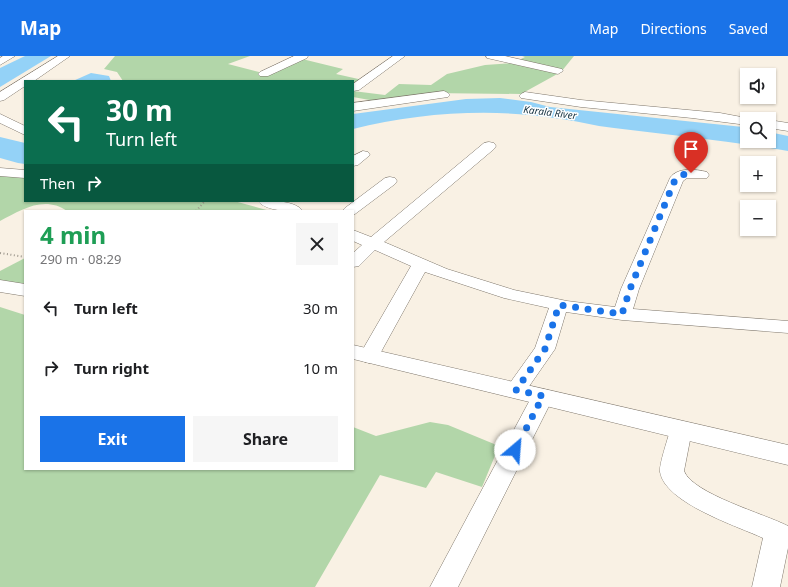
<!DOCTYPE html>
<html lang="en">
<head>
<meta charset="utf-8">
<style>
  body { margin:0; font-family:"Noto Sans",sans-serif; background:#f6f6f6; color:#202124; height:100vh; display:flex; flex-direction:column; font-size:15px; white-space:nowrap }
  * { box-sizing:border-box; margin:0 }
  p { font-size:13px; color:#757577 }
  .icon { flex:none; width:22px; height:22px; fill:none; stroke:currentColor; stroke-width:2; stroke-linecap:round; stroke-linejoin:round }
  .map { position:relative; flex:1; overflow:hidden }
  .panel { position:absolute; left:24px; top:154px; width:330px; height:260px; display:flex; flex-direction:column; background:#fff; border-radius:0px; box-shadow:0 1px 3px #0004 }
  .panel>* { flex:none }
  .top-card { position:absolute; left:24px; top:24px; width:330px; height:122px; border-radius:0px; box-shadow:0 1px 3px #0004; background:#0b6e4f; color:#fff; overflow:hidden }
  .buttons { position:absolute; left:740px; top:12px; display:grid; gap:8px }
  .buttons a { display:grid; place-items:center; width:36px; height:36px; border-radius:0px; background:#fff; box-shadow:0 1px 3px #0004; font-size:20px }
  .pin { position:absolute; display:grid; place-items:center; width:34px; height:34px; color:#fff; margin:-41px -17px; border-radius:50% 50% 50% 0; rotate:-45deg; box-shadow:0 0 4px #0007 }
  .pin .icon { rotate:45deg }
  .me { position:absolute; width:44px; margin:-22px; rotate:27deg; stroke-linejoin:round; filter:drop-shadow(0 0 3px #0008) }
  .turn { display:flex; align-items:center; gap:14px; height:84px; padding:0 16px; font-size:18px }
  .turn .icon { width:52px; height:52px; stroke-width:2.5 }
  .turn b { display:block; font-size:28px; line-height:34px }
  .then { display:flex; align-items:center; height:38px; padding:0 16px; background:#0003; gap:8px; font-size:15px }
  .round { display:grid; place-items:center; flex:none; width:42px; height:42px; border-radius:0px; background:#f6f6f6 }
  .head { display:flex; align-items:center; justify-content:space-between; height:68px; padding:0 16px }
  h1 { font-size:24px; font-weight:700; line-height:30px; color:#1e9e55 }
  .button { display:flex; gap:8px; margin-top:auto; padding:8px 16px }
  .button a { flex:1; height:46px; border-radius:0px; background:#1a73e8; color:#fff; font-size:16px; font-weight:700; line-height:46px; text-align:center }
  .button a+a { background:#f6f6f6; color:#202124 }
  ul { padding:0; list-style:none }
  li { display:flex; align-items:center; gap:12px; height:60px; padding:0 16px }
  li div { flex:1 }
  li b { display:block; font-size:15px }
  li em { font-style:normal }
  header { display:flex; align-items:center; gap:24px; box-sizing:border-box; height:56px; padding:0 20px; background:#1a73e8; color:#fff }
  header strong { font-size:19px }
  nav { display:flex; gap:22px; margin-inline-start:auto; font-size:14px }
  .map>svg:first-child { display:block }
  .green { fill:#b2d6a9 }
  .water { fill:#94d2f7 }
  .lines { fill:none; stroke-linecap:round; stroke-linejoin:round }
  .minor-casing { stroke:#7f776c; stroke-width:1 }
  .major-casing { stroke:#7f776c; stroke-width:1 }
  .path { stroke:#9d978d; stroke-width:2; stroke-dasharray:1 2.5; stroke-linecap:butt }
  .minor { fill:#fff; fill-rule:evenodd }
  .major { fill:#fff; fill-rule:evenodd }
  .route { stroke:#1a73e8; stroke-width:7; stroke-dasharray:0 12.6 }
  .labels { text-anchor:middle; stroke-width:3; stroke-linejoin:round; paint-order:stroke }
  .far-water-label { font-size:10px; font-style:italic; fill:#153241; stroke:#fff }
</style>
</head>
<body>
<header>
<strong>Map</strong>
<nav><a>Map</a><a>Directions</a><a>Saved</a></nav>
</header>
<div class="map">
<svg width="788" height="531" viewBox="0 0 788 531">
  <rect width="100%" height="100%" fill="#f9f1e4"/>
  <!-- green -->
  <g class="green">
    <path d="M115 0H250L228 8 263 17 298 2 343 13 336 18 363 24 353 32V25H123L117 16 104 13Z"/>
    <path d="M522 0H574L561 16 521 38 431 37 375 45 353 41V35L385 39 399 28 431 29 447 18 485 9 513 7 525 1Z"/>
    <path d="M0 117 25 120V145H234L270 155H67C44 139 21 154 0 165Z"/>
    <path d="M25 202V228L0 225V215Z"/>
    <path d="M0 251 25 259V413H353V371L376 380 430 366 448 369 499 390 482 431 436 416 426 432 380 419 315 531H0Z"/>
  </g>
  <!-- water -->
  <g class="water">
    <path d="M25 0H51L0 31V12Z"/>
    <path d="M91 17 109 20 111 25H73Z"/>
    <path d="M500 42 531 46 550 51 743 71 747 72V85H769V76L788 80V95C730 85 672 79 614 72 594 70 574 64 554 62 489 52 417 57 353 73V58L466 43Z"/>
    <path d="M0 81 25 87V108L18 107 0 102Z"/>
  </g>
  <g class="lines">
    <defs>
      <g id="minor">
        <path d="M3 0H15L0 9V2Z"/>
        <path d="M58 0H70L34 25H25V30L4 44 0 45V36Z"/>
        <path d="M294 0H308L307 2 268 20H260L258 18 260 16Z"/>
        <path d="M393 0H405L359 34 353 35V28Z"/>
        <path d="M486 0H505L562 13 563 15 558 18 487 2Z"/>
        <path d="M444 35 448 37 450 39 448 41 353 55V47Z"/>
        <path d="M525 36 581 44 720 57 752 63H747V69L692 62 581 51 521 42 519 40 521 38Z"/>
        <path d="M0 58 25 70V79L0 67Z"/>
        <path d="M769 64 788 67V75L769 72Z"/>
        <path d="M489 86 494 87 496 90 494 93 384 186 447 213 514 234 567 245 615 251 621 233 670 122C677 111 696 113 707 116L709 119 707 122H687L683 125 639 233 633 253 788 265V277L622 264 566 256 555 293 523 339 516 341 509 339 505 334 535 292 549 252 504 242 425 216 376 305 369 307 362 305 359 300 411 210 375 194 359 210 353 211V197L362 189 353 185V174L371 181 484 87Z"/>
        <path d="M363 95 368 96 370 99 358 109 353 110V100Z"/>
        <path d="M0 112 25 114V122L0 120Z"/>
        <path d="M390 121 395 122 397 125 395 128 355 158 353 159V155H342L345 152 385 122Z"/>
        <path d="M258 145C271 145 295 144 303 155 291 155 266 156 258 145Z"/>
        <path d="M543 333 551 335 554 340 458 531H430L532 340 535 335Z"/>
        <path d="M681 366 689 368 692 374 684 415C693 438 765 458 788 470V492L780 531H752L763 482C737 470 665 447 660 416 659 408 668 383 670 374L673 368Z"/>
      </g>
      <g id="major">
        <path d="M0 224 25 228V240L0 236Z"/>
        <path d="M353 289 788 389V409L353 303Z"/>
      </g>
    </defs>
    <!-- minor casing -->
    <use href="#minor" class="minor-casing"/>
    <!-- major casing -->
    <use href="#major" class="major-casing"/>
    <!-- path -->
    <g class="path">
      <path d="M196 155 205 145"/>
      <path d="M0 197 25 201"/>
    </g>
    <!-- minor -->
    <use href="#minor" class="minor"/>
    <!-- major -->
    <use href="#major" class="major"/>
  </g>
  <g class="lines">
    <!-- route -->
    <path class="route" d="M515 394 543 340 516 334 545 293 559 249 622 258 630 233 674 126 681 119 691 117"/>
  </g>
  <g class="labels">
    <!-- far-water labels -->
    <g class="far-water-label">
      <text transform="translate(550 56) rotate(7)" y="4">Karala River</text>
    </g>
  </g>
</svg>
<div class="buttons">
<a><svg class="icon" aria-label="sound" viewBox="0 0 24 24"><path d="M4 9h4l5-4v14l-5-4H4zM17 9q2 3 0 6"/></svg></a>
<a><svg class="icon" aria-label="search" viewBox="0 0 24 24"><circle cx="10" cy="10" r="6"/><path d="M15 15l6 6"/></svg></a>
<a>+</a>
<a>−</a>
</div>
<div class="pin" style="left:691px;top:117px;background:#d93025"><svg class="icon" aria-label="arrive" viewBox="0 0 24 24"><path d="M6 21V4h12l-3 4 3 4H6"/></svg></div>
<svg class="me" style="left:515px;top:394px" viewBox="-20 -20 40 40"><circle r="19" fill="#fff"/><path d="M0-13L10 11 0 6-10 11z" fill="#1a73e8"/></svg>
<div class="top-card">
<div class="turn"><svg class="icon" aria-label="left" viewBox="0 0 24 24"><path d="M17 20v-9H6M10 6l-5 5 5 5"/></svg><div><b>30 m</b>Turn left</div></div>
<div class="then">Then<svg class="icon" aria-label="right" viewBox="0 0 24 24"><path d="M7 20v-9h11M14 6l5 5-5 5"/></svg></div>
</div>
<section class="panel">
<div class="head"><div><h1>4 min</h1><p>290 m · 08:29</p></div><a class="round"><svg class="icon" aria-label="close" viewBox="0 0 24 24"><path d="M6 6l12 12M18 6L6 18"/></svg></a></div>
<ul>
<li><svg class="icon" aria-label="left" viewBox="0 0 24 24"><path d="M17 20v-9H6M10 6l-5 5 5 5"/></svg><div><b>Turn left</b></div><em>30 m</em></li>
<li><svg class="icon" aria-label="right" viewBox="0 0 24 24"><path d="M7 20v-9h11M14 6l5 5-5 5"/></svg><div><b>Turn right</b></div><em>10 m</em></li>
</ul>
<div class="button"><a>Exit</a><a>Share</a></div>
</section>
</div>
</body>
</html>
